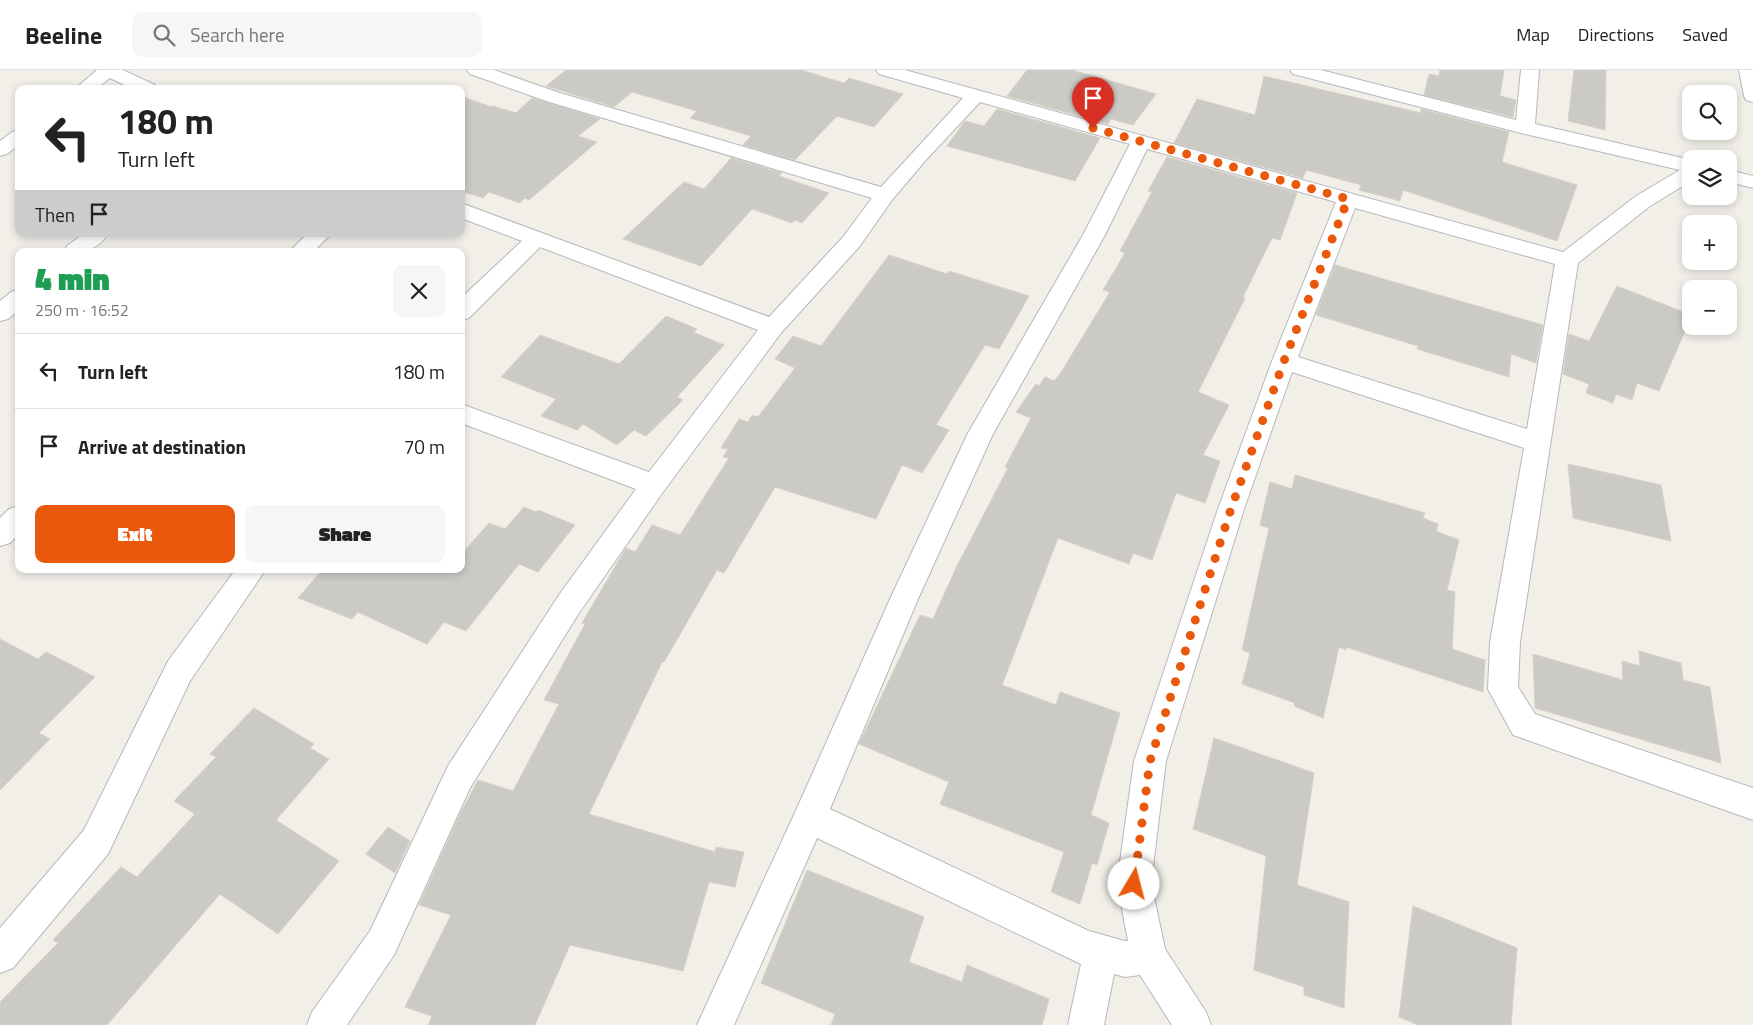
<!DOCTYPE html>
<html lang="en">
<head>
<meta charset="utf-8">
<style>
  body { margin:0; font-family:"Titillium Web",sans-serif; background:#f6f6f6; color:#222; height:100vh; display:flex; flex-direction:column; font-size:19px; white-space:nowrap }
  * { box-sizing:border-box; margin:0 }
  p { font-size:16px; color:#767676 }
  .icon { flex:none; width:28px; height:28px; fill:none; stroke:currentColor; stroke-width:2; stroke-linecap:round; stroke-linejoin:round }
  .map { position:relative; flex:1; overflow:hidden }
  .sheet { position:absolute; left:15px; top:178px; width:450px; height:325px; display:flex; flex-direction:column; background:#fff; border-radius:10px; box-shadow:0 2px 8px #0003 }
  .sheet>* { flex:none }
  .hud { position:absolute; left:15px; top:15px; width:450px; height:152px; border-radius:10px; box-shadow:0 2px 8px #0003; background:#fff; color:#222; overflow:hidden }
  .fabs { position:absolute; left:1682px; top:15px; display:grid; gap:10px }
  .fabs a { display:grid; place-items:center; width:55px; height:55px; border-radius:10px; background:#fff; box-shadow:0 2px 8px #0003; font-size:25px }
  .pin { position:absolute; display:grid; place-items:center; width:42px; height:42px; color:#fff; margin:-51px -21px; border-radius:50% 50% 50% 0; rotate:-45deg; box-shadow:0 0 5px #0007 }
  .pin .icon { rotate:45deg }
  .me { position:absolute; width:55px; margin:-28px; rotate:8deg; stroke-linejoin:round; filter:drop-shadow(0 0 4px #0008) }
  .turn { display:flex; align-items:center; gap:18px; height:105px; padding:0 20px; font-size:22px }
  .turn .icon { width:65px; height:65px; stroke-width:2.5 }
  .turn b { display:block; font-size:35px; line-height:42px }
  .then { display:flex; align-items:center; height:48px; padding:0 20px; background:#0003; gap:10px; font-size:19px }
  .round { display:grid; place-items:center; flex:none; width:52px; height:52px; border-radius:10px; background:#f6f6f6 }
  .headline { display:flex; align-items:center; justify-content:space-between; height:85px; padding:0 20px }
  h1 { font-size:30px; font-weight:800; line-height:38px; color:#1e9e55 }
  .cta { display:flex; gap:10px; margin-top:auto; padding:10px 20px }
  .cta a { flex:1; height:58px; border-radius:10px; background:#ea580c; color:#fff; font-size:20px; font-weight:800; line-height:58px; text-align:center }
  .cta a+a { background:#f6f6f6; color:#222 }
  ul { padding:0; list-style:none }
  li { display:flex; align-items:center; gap:15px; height:75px; padding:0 20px; border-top:1px solid #e0e0e0 }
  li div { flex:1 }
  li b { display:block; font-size:19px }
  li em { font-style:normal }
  header { display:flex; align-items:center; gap:30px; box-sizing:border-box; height:70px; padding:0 25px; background:#fff; border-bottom:1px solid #e0e0e0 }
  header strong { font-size:24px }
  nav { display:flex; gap:28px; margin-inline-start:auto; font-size:18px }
  .search { width:350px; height:45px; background:#f6f6f6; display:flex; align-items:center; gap:12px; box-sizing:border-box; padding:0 18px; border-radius:10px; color:#767676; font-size:19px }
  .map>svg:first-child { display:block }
  .building { fill:#cccac5; stroke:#d6d1c6 }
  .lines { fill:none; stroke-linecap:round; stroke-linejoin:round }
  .minor-casing { stroke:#b5b8bc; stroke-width:2 }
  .minor { fill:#fff; fill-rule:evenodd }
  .route { stroke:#ea580c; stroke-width:9; stroke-dasharray:0 16.2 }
</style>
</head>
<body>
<header>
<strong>Beeline</strong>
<div class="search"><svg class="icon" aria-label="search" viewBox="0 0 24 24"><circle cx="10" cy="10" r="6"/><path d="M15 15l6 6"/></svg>Search here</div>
<nav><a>Map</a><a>Directions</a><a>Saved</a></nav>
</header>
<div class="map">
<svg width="1753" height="955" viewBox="0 0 1753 955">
  <rect width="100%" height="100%" fill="#f1efe8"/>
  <!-- building -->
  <g class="building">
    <path d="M566 0H801L844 13 849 8 903 24 874 57 837 46 795 90 743 75 751 66 690 48 697 41 632 22 614 37 546 16Z"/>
    <path d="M1027 0H1072L1156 24 1133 55 1111 49 1108 54 1007 26Z"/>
    <path d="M1440 0H1504L1500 26 1516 30 1513 47 1424 25 1429 4 1439 6Z"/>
    <path d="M1574 0H1606L1605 60 1568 51Z"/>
    <path d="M1264 6 1421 43V39L1509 62 1502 92 1577 115 1557 171 1403 120 1400 131 1359 120 1361 115 1306 100 1303 108 1174 73 1197 29 1255 45Z"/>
    <path d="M461 26 491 37 493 36 516 43 532 28 600 49 578 66 597 72 529 130 525 128 520 133 489 122 483 128 461 121Z"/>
    <path d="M997 39 1100 68 1075 111 947 76 965 51 984 56Z"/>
    <path d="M1167 87 1297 123 1280 170 1272 168 1243 227 1245 228 1198 322 1229 335 1203 385 1220 391 1205 433 1176 423 1152 490 1133 483 1129 494 1058 468 1002 615 1056 635 1060 622 1120 643 1091 745 1109 753 1097 795 1092 793 1080 834 1051 822 1064 782 940 734 949 712 859 674 920 545 933 549 957 496 1008 398 1005 397 1031 348 1016 342 1036 314 1039 316 1045 307 1054 311 1060 304 1110 222 1103 220 1125 183 1120 181 1152 122 1148 121Z"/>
    <path d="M731 88 782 103 779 106 829 123 802 153 795 150 792 153 752 139 701 196 623 169 684 112 704 119Z"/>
    <path d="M889 185 947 204 949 201 1029 226 999 279 985 275 936 355 949 360 922 403 902 395 876 449 775 417 724 503 717 500 664 592H662L589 744 715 782 716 777 744 782 735 817 709 812 683 901 570 875 535 955H428L432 946 405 937 451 845 419 835 460 744 478 710 513 721 559 634 544 630 585 554 582 553 626 478 635 482 652 455 680 465 729 388 723 387 728 379 721 378 739 349 748 352 752 345 758 347 795 298 775 289 793 266 821 276Z"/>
    <path d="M1335 195 1543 255 1536 293 1511 284 1509 307 1417 279 1418 276 1316 245Z"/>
    <path d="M1617 216 1691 245V247L1659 321 1637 313 1632 330 1616 324 1613 333 1586 323 1589 314 1563 304 1569 264 1589 271Z"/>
    <path d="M666 246 697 259 693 262 724 275 677 327 683 330 646 366 634 360 617 375 583 354 577 360 541 346 556 329 501 307 540 265 619 294Z"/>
    <path d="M1568 394 1661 415 1671 471 1573 448Z"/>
    <path d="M1295 405 1425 443 1423 448 1438 454 1436 461 1459 470 1447 520 1455 522 1452 579 1485 590 1483 622 1346 577V580L1339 577 1323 648 1294 636 1295 633 1242 614 1250 583 1242 580 1269 458 1260 455 1270 412 1292 419Z"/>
    <path d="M524 437 536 442 538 440 575 455 538 502 519 494 466 561 444 552 427 574 358 542 352 549 298 528 323 499H461V485L489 453 505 459Z"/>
    <path d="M0 569 38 589 46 582 95 607 39 663 50 669 0 720Z"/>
    <path d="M1639 581 1681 593 1683 610 1710 617 1721 693 1535 638 1533 584 1623 610 1622 591 1640 596Z"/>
    <path d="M254 638 314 674 310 678 329 689 276 750 339 791 278 864 220 824 107 955H0V932L58 873 53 870 121 797 137 807 195 744 174 731 216 687 210 684Z"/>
    <path d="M1214 668 1314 703 1297 815 1349 832 1344 938 1304 925V917L1254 900 1266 786 1193 759Z"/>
    <path d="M388 757 410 771 395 803 366 784Z"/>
    <path d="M807 800 924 847 909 892 962 912 967 895 1049 929 1042 955H831L835 944 761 913Z"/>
    <path d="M1413 836 1517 878 1511 955H1418L1399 947Z"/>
  </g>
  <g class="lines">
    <defs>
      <g id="minor">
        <path d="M97 0H123L155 15 157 19H133L110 8 96 19H75Z"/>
        <path d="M467 0H494L560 23 881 117 963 28 879 4 876 0H905L1563 182 1636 126 1680 100 1525 64 1293 4 1290 0H1321L1516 50 1521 0H1539L1535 54 1691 90V111L1650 136 1578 193 1520 572 1518 617 1535 644 1753 718V750L1513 665 1488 619 1490 572 1524 378 1292 302 1244 439 1166 691 1151 813 1165 879 1206 942 1211 955H1172L1140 905 1125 907 1114 904 1104 955H1068L1081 894 817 768 734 955H697L798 736 890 529 968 363 1083 165 1130 74 980 32 925 91 892 130 859 177 781 263 663 422 579 543 470 718 394 885 347 955H307L312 942 370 861 448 696 559 525 636 419 461 353V334L649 402 758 260 540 177 469 248 461 250V228L522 171 461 148V133L769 247 843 167 872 128 546 31 470 4ZM1147 79 1336 132 1272 291 1218 439 1134 691 1117 813 1128 871H1125L1089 861 830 739 918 529 993 364 1105 165ZM1355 138 1555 194 1527 359 1298 287Z"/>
        <path d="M1739 0H1753V32L1746 30 1744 26Z"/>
        <path d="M19 60V75L7 84 0 86V71L12 62Z"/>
        <path d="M1729 100 1753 106V118L1729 112Z"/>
        <path d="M83 164H108C96 182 84 181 64 181L67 176Z"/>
        <path d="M307 164H331L314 181H290Z"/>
        <path d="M19 219V240L8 249 0 251V231L11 222Z"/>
        <path d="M19 436V464L10 473 0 476V448L9 439Z"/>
        <path d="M236 499H266L190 611 108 784 13 898 0 903V858L84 760 168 591Z"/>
      </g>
    </defs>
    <!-- minor casing -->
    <use href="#minor" class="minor-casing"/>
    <!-- minor -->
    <use href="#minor" class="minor"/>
  </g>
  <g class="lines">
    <!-- route -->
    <path class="route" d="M1093 58 1348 129 1284 291 1231 439 1150 691 1134 814"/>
  </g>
</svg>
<div class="fabs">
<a><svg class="icon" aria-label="search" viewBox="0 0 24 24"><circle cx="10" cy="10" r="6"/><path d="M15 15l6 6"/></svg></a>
<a><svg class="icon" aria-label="layers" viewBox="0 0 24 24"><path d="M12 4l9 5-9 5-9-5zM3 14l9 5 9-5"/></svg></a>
<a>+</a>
<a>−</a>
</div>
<div class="pin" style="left:1093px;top:58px;background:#d93025"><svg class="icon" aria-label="arrive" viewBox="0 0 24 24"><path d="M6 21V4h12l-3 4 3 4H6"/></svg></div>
<svg class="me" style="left:1134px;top:814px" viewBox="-20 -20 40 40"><circle r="19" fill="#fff"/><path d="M0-13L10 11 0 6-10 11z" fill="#ea580c"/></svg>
<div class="hud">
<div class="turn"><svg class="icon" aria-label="left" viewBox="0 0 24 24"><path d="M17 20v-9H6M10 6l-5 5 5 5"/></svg><div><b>180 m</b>Turn left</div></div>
<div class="then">Then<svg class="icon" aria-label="arrive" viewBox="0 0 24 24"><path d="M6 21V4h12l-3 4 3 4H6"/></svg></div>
</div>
<section class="sheet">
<div class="headline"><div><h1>4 min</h1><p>250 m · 16:52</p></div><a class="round"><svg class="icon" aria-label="close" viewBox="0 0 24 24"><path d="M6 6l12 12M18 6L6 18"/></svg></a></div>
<ul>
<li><svg class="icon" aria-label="left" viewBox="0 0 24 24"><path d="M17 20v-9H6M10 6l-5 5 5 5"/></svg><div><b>Turn left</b></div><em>180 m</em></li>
<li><svg class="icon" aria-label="arrive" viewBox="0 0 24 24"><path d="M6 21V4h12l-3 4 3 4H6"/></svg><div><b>Arrive at destination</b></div><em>70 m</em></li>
</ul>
<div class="cta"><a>Exit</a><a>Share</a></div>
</section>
</div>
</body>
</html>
